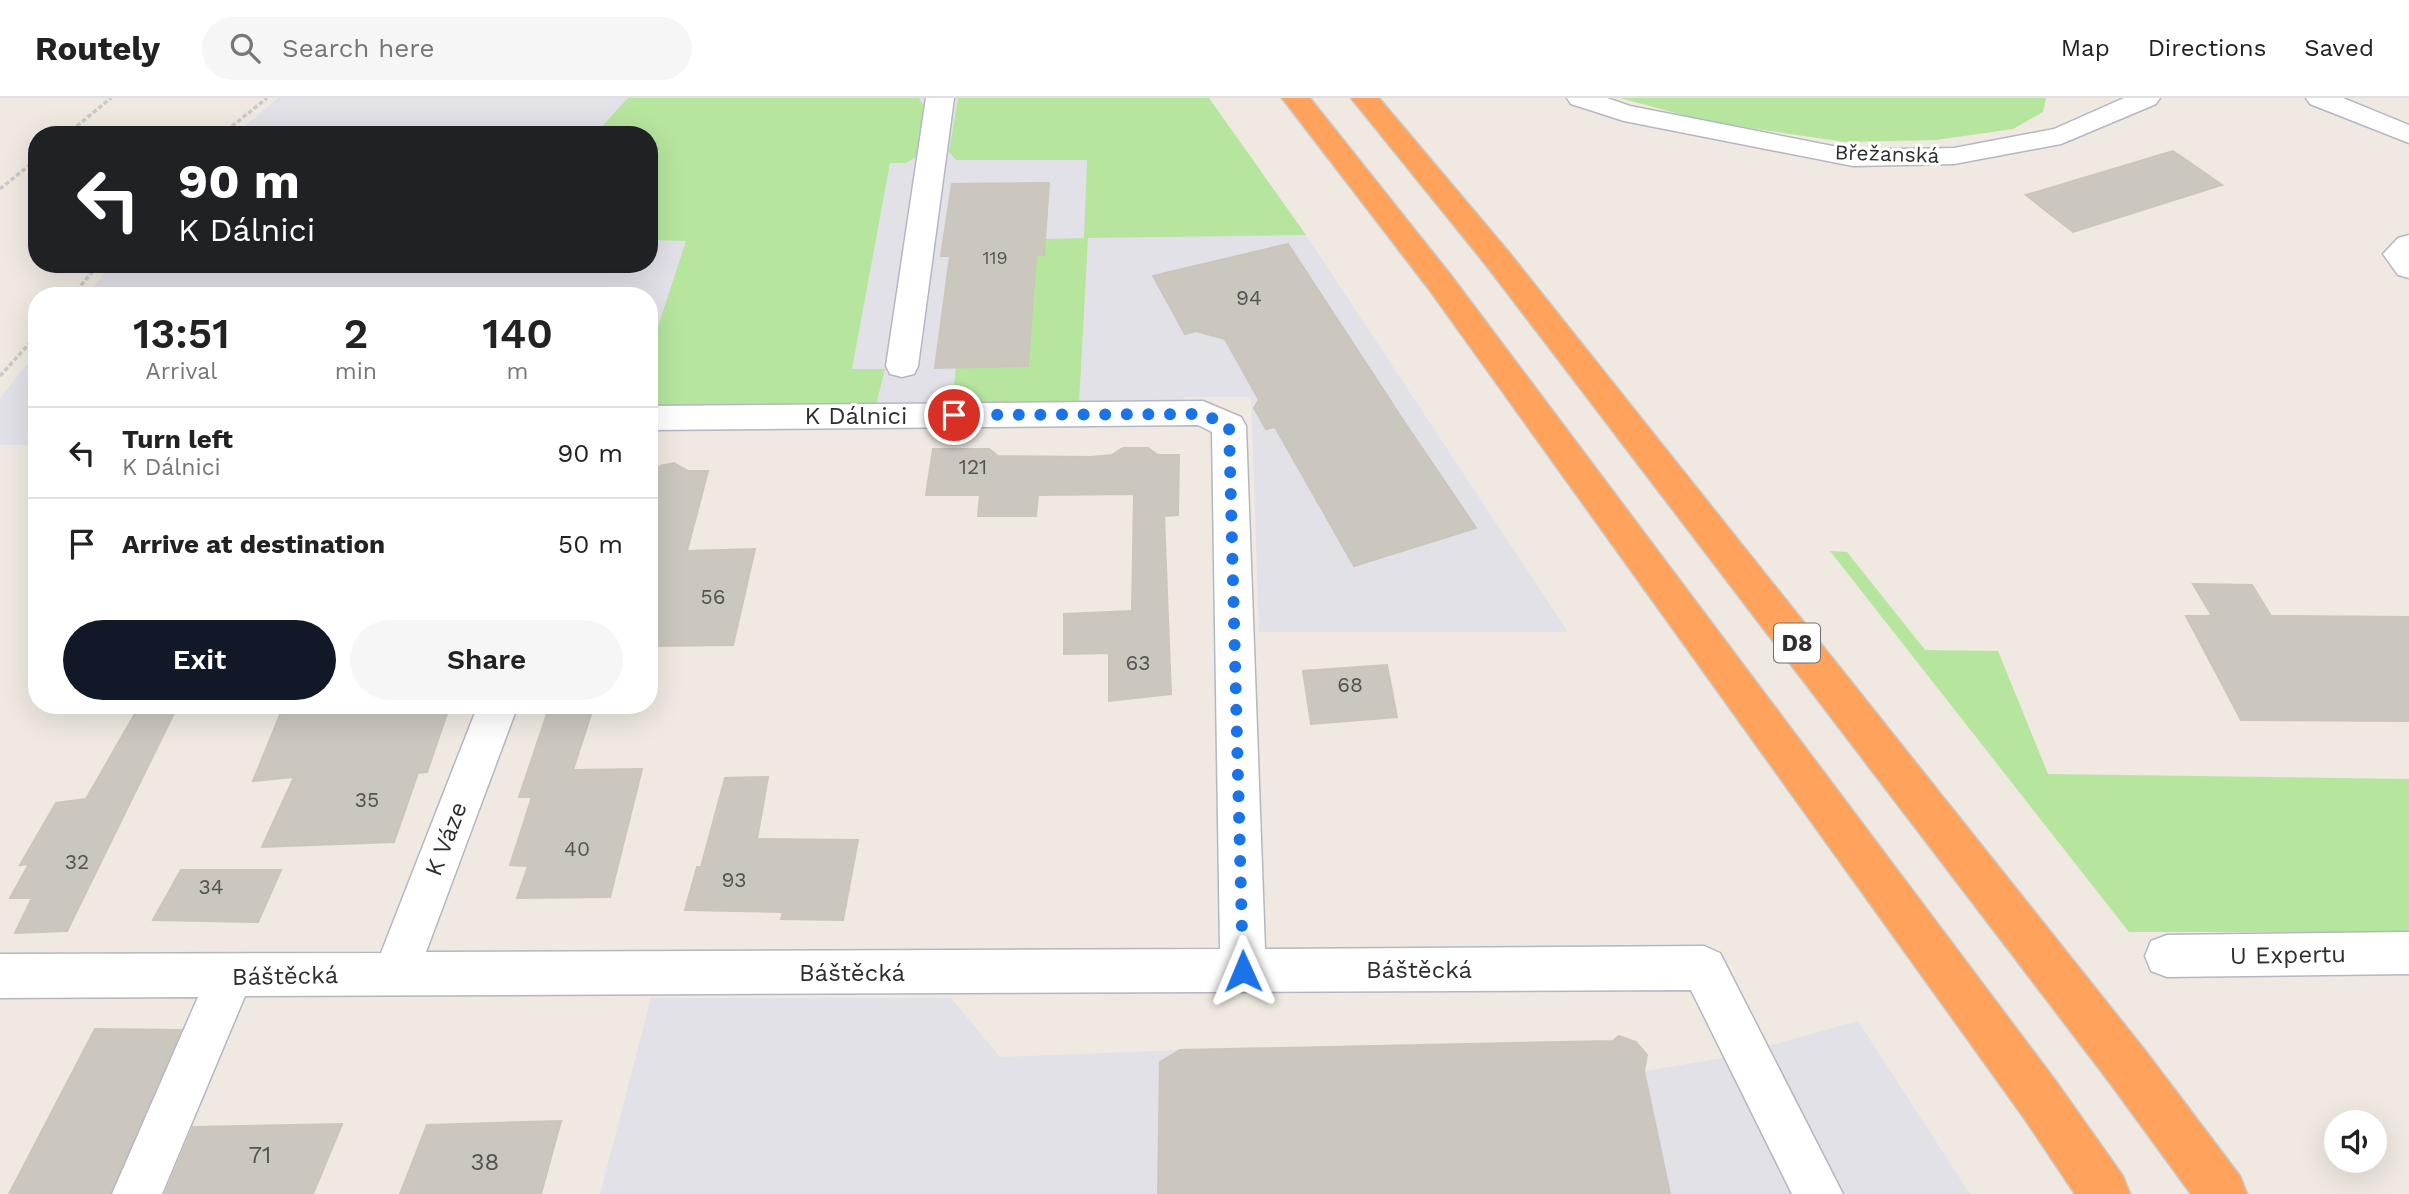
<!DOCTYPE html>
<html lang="en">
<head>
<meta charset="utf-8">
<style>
  body { margin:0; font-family:"Work Sans",sans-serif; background:#f6f6f6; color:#222; height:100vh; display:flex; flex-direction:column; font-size:26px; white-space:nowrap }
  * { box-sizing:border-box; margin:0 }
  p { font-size:23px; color:#767676 }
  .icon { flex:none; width:38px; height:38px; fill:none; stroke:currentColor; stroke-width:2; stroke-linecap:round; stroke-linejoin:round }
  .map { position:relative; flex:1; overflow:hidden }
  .sheet { position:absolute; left:28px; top:189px; width:630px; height:427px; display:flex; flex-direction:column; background:#fff; border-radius:28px; box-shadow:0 7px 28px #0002 }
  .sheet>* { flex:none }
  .banner { position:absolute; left:28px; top:28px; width:630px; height:147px; border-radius:28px; box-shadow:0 7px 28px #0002; background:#202124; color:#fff; overflow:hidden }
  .buttons { position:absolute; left:2324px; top:1012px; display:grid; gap:14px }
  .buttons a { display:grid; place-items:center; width:63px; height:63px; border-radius:50%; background:#fff; box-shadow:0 7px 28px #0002; font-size:35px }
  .pin { position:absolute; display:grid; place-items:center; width:60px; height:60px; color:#fff; margin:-30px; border:4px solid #fff; border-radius:50%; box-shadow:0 2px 7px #0007 }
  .me { position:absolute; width:77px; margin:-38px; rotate:359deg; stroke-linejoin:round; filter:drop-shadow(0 0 5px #0008) }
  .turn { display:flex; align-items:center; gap:24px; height:147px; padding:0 35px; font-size:32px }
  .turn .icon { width:91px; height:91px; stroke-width:2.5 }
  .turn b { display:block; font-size:49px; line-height:60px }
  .eta { display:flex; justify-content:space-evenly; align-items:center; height:119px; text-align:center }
  .eta b { font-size:42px; font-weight:600; line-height:49px }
  .primary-button { display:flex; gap:14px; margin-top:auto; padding:14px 35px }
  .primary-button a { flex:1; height:80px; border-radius:42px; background:#111827; color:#fff; font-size:28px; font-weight:600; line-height:80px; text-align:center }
  .primary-button a+a { background:#f6f6f6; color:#222 }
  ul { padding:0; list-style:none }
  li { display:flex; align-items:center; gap:21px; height:91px; padding:0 35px; border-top:2px solid #e0e0e0 }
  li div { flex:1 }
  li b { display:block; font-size:26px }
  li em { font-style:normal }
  header { display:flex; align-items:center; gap:42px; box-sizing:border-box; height:98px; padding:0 35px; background:#fff; border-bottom:2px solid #e0e0e0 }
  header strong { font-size:33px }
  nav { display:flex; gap:38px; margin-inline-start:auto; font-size:24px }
  .search { width:490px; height:63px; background:#f6f6f6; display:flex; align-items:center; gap:18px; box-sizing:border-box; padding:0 24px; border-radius:38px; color:#767676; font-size:26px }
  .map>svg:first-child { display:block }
  .industrial { fill:#e3e1e8 }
  .green { fill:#b6e59e }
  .building { fill:#cbc7bf; stroke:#cbc5ba; stroke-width:2 }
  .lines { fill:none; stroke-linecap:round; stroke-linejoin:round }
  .minor-casing { stroke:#b4b7c1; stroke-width:3 }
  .highway-casing { stroke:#c9c9c9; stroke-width:3 }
  .path { stroke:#c9c9c9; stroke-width:3.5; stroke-dasharray:4.5 2.5; stroke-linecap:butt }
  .minor { fill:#fff; fill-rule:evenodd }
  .highway { fill:#ffa35c; fill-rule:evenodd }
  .route { stroke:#1a73e8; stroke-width:12; stroke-dasharray:0 21.6 }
  .labels { text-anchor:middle; stroke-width:6; stroke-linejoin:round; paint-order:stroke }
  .far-number-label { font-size:18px; fill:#555452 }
  .far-street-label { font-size:21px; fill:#2e2e2e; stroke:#fff }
  .number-label { font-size:21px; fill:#555452 }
  .shield { fill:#fff; stroke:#6d6d6d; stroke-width:2 }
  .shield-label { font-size:23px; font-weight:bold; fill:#2e2e2e }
  .street-label { font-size:24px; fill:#2e2e2e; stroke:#fff }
  .near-number-label { font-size:24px; fill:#555452 }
</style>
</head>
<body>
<header>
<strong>Routely</strong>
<div class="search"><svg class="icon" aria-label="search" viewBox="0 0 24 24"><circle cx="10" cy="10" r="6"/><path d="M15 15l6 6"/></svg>Search here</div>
<nav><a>Map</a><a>Directions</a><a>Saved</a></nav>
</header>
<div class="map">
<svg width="2409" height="1096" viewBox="0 0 2409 1096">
  <rect width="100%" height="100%" fill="#efe9e1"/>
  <!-- industrial -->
  <g class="industrial">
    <path d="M278 0H1208L1306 137 1568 534H1259L1251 299H1184L1183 304 649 311V198H85L113 166H649V37H234Z"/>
    <path d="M37 254V347H0V300Z"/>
    <path d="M651 900H951L1000 959 1180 952 1613 943 1619 938 1647 957 1645 973 1729 959 1858 923 1970 1096H600Z"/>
  </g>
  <!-- green -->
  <g class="green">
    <path d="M628 0H919L925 10 916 59 906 65H890L852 271H885L876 307 649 311V256L686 143 649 142V37H594Z"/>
    <path d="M958 0H1209L1306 137 1088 140 1079 305 952 307 956 269 1028 268 1036 156H1044L1046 141 1084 140 1087 62H956L949 54Z"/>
    <path d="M1620 0H2046L2043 14 2013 31 1936 42 1845 44 1709 24Z"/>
    <path d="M1830 453 1847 454 1925 552 1998 553 2048 676 2409 681V834H2129Z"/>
  </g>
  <!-- building -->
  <g class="building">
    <path d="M2173 53 2222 87 2073 134 2026 97Z"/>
    <path d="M1049 85 1044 157 1036 156 1028 268 935 270 950 158H941L952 86Z"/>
    <path d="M1288 146 1403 322 1476 430 1354 468 1275 329 1266 331 1254 310 1259 302 1225 241 1196 233 1185 236 1153 178Z"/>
    <path d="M1123 350H1148L1158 357H1179L1178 417 1164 418 1171 596 1109 603V555L1064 556V516L1132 513 1134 396 1038 397 1036 418H978L980 397H926L933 351H989L998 358 1091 359 1112 357Z"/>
    <path d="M674 365 688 373H708L687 453 755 451 733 547 649 548V377L660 368Z"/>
    <path d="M2193 486 2252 487 2271 518 2409 519V623L2241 622 2186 518H2212Z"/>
    <path d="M1387 567 1397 619 1311 626 1303 573Z"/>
    <path d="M140 607H178L67 833 15 835 32 800H10L29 766 20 767 56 705 86 701Z"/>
    <path d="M284 607H450L427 674 418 675 394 744 262 749 294 679 253 683Z"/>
    <path d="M550 607H594L573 672 642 671 610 799 517 800 528 768 510 767 532 699H519Z"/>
    <path d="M768 679 757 741 858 742 843 822 781 821 783 814 685 812 697 769H701L725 680Z"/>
    <path d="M181 772H281L258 824 153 822Z"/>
    <path d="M95 931 181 932 110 1096H9Z"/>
    <path d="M1619 938 1636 944 1647 957 1644 973 1670 1096H1158L1160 964 1180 952 1613 943Z"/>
    <path d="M561 1023 541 1096H400L427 1027Z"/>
    <path d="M342 1026 313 1096H165L193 1029Z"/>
  </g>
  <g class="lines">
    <defs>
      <g id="minor">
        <path d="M926 0H954L918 268 914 276 902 279 890 276 886 268Z"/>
        <path d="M1567 0H1607L1630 8 1853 52 1954 50 2054 31 2124 0H2160L2156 6 2061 46 1954 66 1853 68 1624 23 1571 6Z"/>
        <path d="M2306 0H2343L2409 27V45L2310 6Z"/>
        <path d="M2409 137V180L2398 177 2383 156 2398 140Z"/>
        <path d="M1203 303 1241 319 1246 328 1265 851 1704 848 1720 855 1843 1096H1792L1691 892 245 898 162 1096H112L198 899 0 900V856L381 855 478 607H518L426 854 1220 851 1212 334 1198 327 649 332V308Z"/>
        <path d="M2409 834V876L2167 879 2151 873 2145 858 2151 843 2167 837Z"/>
      </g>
      <g id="highway">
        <path d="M1282 0H1310L1450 176 2058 986 2123 1078 2130 1096H2075L2024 1020 1428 190Z"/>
        <path d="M1351 0H1379L1508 153 2144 951 2240 1078 2247 1096H2191L2110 985 1486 167Z"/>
      </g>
    </defs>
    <!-- minor casing -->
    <use href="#minor" class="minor-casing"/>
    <!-- highway casing -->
    <use href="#highway" class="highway-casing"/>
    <!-- path -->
    <g class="path">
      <path d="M66 37 111 0"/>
      <path d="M221 37 267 0"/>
      <path d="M0 91 37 61"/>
      <path d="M72 198 99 166"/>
      <path d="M0 278 37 237"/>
    </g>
    <!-- minor -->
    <use href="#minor" class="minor"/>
    <!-- highway -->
    <use href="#highway" class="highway"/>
  </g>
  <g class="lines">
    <!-- route -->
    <path class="route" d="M954 317 1203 316 1229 328 1243 873"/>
  </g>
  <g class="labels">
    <!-- far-number labels -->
    <g class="far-number-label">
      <text x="995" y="166">119</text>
    </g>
    <!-- far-street labels -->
    <g class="far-street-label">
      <text transform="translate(1887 56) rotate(2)" y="7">Břežanská</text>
    </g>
    <!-- number labels -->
    <g class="number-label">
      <text x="1249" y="207">94</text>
      <text x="973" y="376">121</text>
      <text x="713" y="506">56</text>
      <text x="1138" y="572">63</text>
      <text x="1350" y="594">68</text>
      <text x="367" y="709">35</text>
      <text x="577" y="758">40</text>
      <text x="77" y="771">32</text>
      <text x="734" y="789">93</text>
      <text x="211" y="796">34</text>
    </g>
    <!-- shield labels -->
    <rect class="shield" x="1774" y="525.5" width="46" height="39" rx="5"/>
    <g class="shield-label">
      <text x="1797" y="553">D8</text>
    </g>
    <!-- street labels -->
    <g class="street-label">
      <text x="856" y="326">K Dálnici</text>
      <text transform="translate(446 741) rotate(-69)" y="8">K Váze</text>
      <text transform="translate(2288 857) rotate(-1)" y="8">U Expertu</text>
      <text x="1419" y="880">Báštěcká</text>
      <text x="852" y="883">Báštěcká</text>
      <text transform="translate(285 878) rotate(-1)" y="8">Báštěcká</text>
    </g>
    <!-- near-number labels -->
    <g class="near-number-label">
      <text x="260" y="1065">71</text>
      <text x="485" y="1072">38</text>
    </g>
  </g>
</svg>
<div class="buttons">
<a><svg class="icon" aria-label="sound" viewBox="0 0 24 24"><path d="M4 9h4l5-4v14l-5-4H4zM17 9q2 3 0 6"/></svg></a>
</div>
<div class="pin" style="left:954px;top:317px;background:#d93025"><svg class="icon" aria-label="arrive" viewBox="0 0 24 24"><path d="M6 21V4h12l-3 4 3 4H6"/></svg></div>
<svg class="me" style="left:1243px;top:873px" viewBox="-20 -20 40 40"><path d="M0-17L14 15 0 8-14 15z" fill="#1a73e8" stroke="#fff" stroke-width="4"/></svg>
<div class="banner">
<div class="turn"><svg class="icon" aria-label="left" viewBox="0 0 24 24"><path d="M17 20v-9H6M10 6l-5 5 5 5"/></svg><div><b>90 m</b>K Dálnici</div></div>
</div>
<section class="sheet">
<div class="eta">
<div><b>13:51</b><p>Arrival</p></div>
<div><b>2</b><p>min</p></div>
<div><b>140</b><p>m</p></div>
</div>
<ul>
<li><svg class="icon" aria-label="left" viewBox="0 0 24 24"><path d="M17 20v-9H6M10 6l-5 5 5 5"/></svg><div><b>Turn left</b><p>K Dálnici</p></div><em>90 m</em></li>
<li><svg class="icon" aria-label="arrive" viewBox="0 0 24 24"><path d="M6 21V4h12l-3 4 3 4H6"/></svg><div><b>Arrive at destination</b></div><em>50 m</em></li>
</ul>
<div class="primary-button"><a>Exit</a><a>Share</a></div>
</section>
</div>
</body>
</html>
